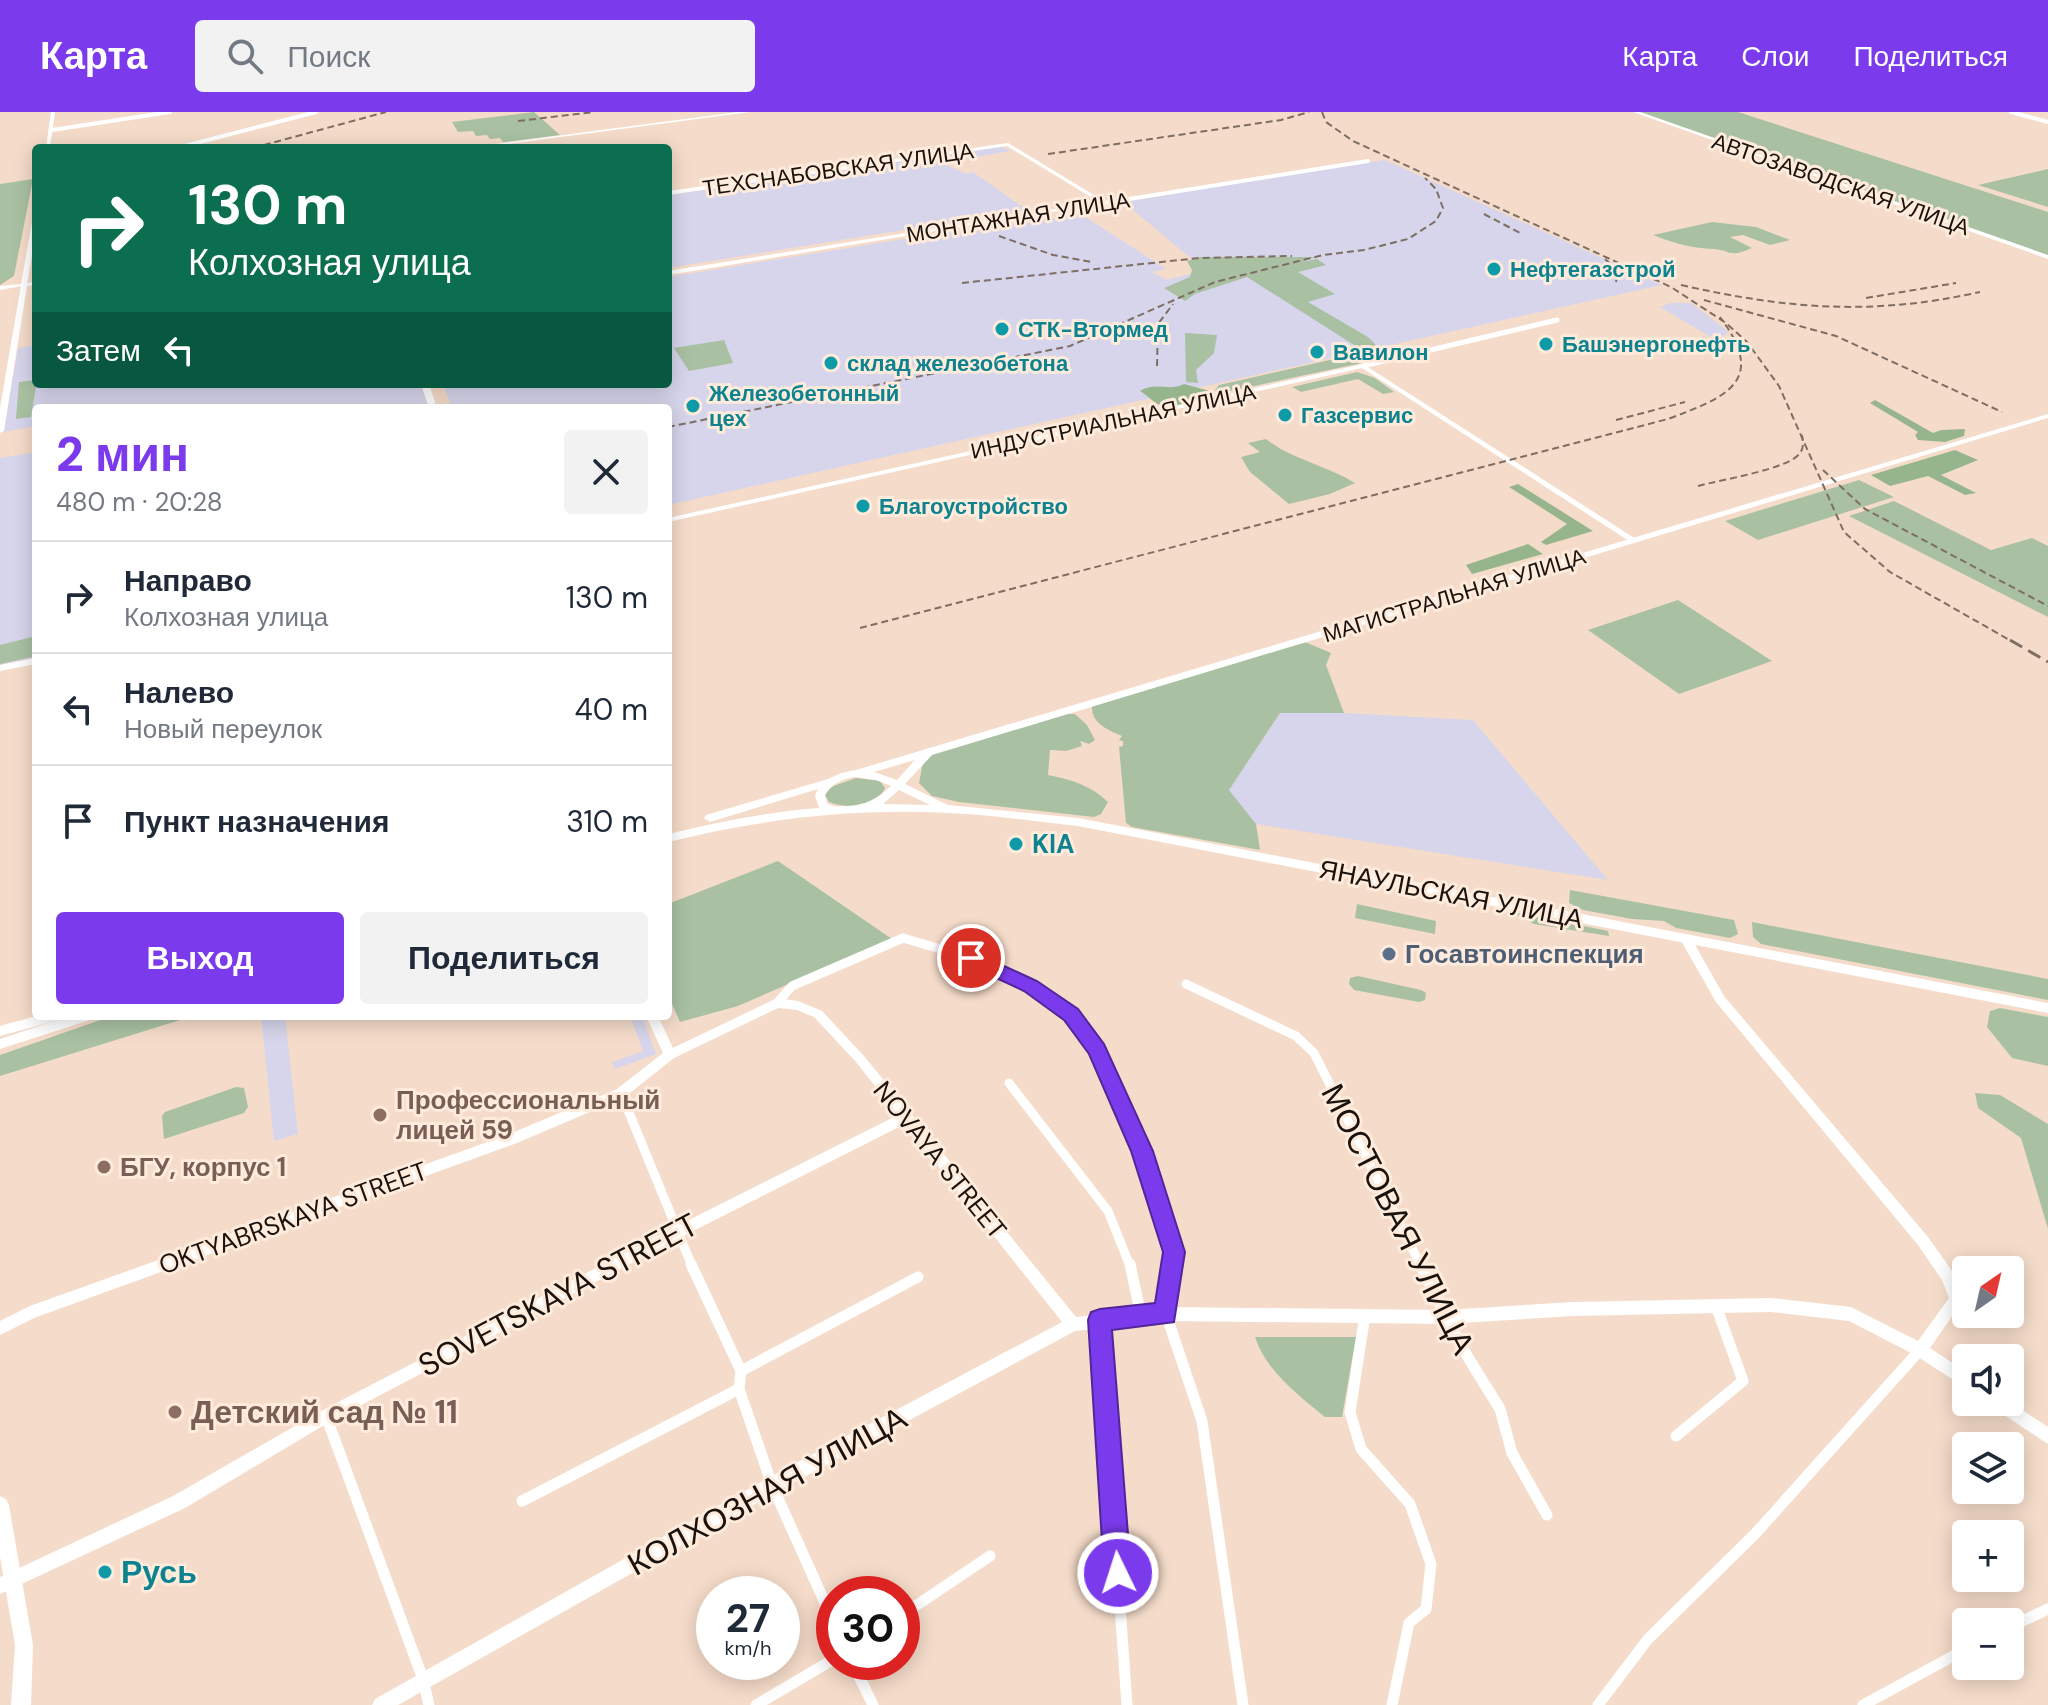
<!DOCTYPE html>
<html lang="ru">
<head>
<meta charset="utf-8">
<style>
  body { margin:0; font-family:"DM Sans",sans-serif; background:#f2f2f3; color:#1f2937; height:100vh; display:flex; flex-direction:column; font-size:30px; white-space:nowrap }
  * { box-sizing:border-box; margin:0 }
  p { font-size:26px; color:#747a83 }
  .icon { flex:none; width:44px; height:44px; fill:none; stroke:currentColor; stroke-width:2; stroke-linecap:round; stroke-linejoin:round }
  .map { position:relative; flex:1; overflow:hidden }
  .details { position:absolute; left:32px; top:292px; width:640px; height:616px; display:flex; flex-direction:column; background:#fff; border-radius:8px; box-shadow:0 4px 20px #0003 }
  .details>* { flex:none }
  .banner { position:absolute; left:32px; top:32px; width:640px; height:244px; border-radius:8px; box-shadow:0 4px 20px #0003; background:#0b6e4f; color:#fff; overflow:hidden }
  .needle { width:52px; rotate:34deg }
  .fabs { position:absolute; left:1952px; top:1144px; display:grid; gap:16px }
  .fabs a { display:grid; place-items:center; width:72px; height:72px; border-radius:8px; background:#fff; box-shadow:0 4px 20px #0003; font-size:40px }
  .speed { position:absolute; left:696px; top:1464px; display:flex; gap:16px; font-size:40px; font-weight:700; text-align:center }
  .speed>* { display:grid; place-content:center; width:104px; height:104px; border-radius:50%; background:#fff; box-shadow:0 4px 20px #0003; line-height:1 }
  .speed small { font-size:20px; font-weight:400 }
  .speed .limit { border:12px solid #d22; background:#fff; color:#111 }
  .pin { position:absolute; display:grid; place-items:center; width:68px; height:68px; color:#fff; margin:-34px; border:4px solid #fff; border-radius:50%; box-shadow:0 2px 8px #0007 }
  .me { position:absolute; width:88px; margin:-44px; rotate:356deg; stroke-linejoin:round; filter:drop-shadow(0 0 6px #0008) }
  .turn { display:flex; align-items:center; gap:28px; height:168px; padding:0 24px; font-size:36px }
  .turn .icon { width:104px; height:104px; stroke-width:2.5 }
  .turn b { display:block; font-size:56px; line-height:68px }
  .then { display:flex; align-items:center; height:76px; padding:0 24px; background:#0003; gap:16px; font-size:30px }
  .round { display:grid; place-items:center; flex:none; width:84px; height:84px; border-radius:8px; background:#f2f2f3 }
  .headline { display:flex; align-items:center; justify-content:space-between; height:136px; padding:0 24px }
  h1 { font-size:48px; font-weight:800; line-height:60px; color:#7c3aed }
  .button { display:flex; gap:16px; margin-top:auto; padding:16px 24px }
  .button a { flex:1; height:92px; border-radius:8px; background:#7c3aed; color:#fff; font-size:32px; font-weight:800; line-height:92px; text-align:center }
  .button a+a { background:#f2f2f3; color:#1f2937 }
  ul { padding:0; list-style:none }
  li { display:flex; align-items:center; gap:24px; height:112px; padding:0 24px; border-top:2px solid #e0e1e3 }
  li div { flex:1 }
  li b { display:block; font-size:30px }
  li em { font-style:normal }
  header { display:flex; align-items:center; gap:48px; box-sizing:border-box; height:112px; padding:0 40px; background:#7c3aed; color:#fff }
  header strong { font-size:38px }
  nav { display:flex; gap:44px; margin-inline-start:auto; font-size:28px }
  .search { width:560px; height:72px; background:#f2f2f3; display:flex; align-items:center; gap:20px; box-sizing:border-box; padding:0 28px; border-radius:8px; color:#747a83; font-size:30px }
  .map>svg:first-child { display:block }
  .industrial { fill:#d7d5eb }
  .green { fill:#a9c1a2 }
  .forest { fill:#97b58c }
  .lines { fill:none; stroke-linecap:round; stroke-linejoin:round }
  .street-far3 { stroke:#fff; stroke-width:4 }
  .street-far2 { stroke:#fff; stroke-width:5 }
  .street-far1 { stroke:#fff; stroke-width:9 }
  .street { stroke:#fff; stroke-width:11 }
  .secondary { fill:#fff; fill-rule:evenodd }
  .primary { fill:#fff; fill-rule:evenodd }
  .rail-far1 { stroke:#7e6e63; stroke-width:2; stroke-dasharray:7 4; stroke-linecap:butt }
  .rail { stroke:#7e6e63; stroke-width:3; stroke-dasharray:14 7; stroke-linecap:butt }
  .route { fill:#7c3aed; stroke:#51269a; stroke-width:2 }
  .culture-dot { fill:#0f9aa8; stroke:#ffebdc; stroke-width:3 }
  .service-dot { fill:#5c6f8a; stroke:#ffebdc; stroke-width:3 }
  .education-dot { fill:#8d6e63; stroke:#ffebdc; stroke-width:3 }
  .labels { text-anchor:middle; stroke-width:6; stroke-linejoin:round; paint-order:stroke }
  .far-street-label { font-size:22px; fill:#1a120c; stroke:#ffebdc }
  .far-culture-label { font-size:22px; font-weight:bold; fill:#0d838f; stroke:#ffebdc; text-anchor:start }
  .culture-label { font-size:26px; font-weight:bold; fill:#0d838f; stroke:#ffebdc; text-anchor:start }
  .street-label { font-size:26px; fill:#1a120c; stroke:#ffebdc }
  .service-label { font-size:26px; font-weight:bold; fill:#4e5e75; stroke:#ffebdc; text-anchor:start }
  .education-label { font-size:26px; font-weight:bold; fill:#785e54; stroke:#ffebdc; text-anchor:start }
  .near-street-label { font-size:32px; fill:#1a120c; stroke:#ffebdc }
  .near-education-label { font-size:32px; font-weight:bold; fill:#785e54; stroke:#ffebdc; text-anchor:start }
  .near-culture-label { font-size:32px; font-weight:bold; fill:#0d838f; stroke:#ffebdc; text-anchor:start }
</style>
</head>
<body>
<header>
<strong>Карта</strong>
<div class="search"><svg class="icon" aria-label="search" viewBox="0 0 24 24"><circle cx="10" cy="10" r="6"/><path d="M15 15l6 6"/></svg>Поиск</div>
<nav><a>Карта</a><a>Слои</a><a>Поделиться</a></nav>
</header>
<div class="map">
<svg width="2048" height="1593" viewBox="0 0 2048 1593">
  <rect width="100%" height="100%" fill="#f5dcca"/>
  <!-- industrial -->
  <g class="industrial">
    <path d="M999 34 1011 39 943 51 966 62 973 60 1027 98 668 156V83Z"/>
    <path d="M1385 48 1662 173 668 393V296H452L443 272H668V165L953 119 958 122 1081 102 1166 157 1152 160 1167 168 1205 158 1121 88Z"/>
    <path d="M1670 191H1691L1729 220 1722 225 1709 224 1660 195Z"/>
    <path d="M36 233V272H421L429 296H36V314L3 320 18 236Z"/>
    <path d="M36 340V545L0 553V346Z"/>
    <path d="M1280 601H1344L1473 608 1608 768 1256 712 1228 678Z"/>
    <path d="M261 904H285L298 1022 274 1029Z"/>
    <path d="M630 904H642L656 942 615 957 612 950 643 939Z"/>
  </g>
  <!-- green -->
  <g class="green">
    <path d="M534 0 560 23 503 30 500 26 490 27 487 23 476 24 473 19 458 20 452 10Z"/>
    <path d="M1640 0H1738L2048 100V144Z"/>
    <path d="M2048 57V95L1978 73Z"/>
    <path d="M33 67 14 164 0 173V72Z"/>
    <path d="M1712 110 1756 115 1790 128 1770 133 1743 123 1730 125 1752 136C1729 146 1732 139 1714 137 1692 136 1675 132 1653 123Z"/>
    <path d="M1201 145H1315L1302 150 1317 147 1326 153 1298 160 1335 182 1308 190 1368 225 1379 236H1400L1409 241 1221 281 1215 278 1219 273 1365 240 1247 165 1195 182 1185 189 1164 176 1190 165 1192 158 1187 149Z"/>
    <path d="M1185 221 1217 223 1214 241 1196 258 1198 271 1186 270Z"/>
    <path d="M724 228 733 251 689 259 674 236Z"/>
    <path d="M1357 260 1375 266 1394 280 1383 282 1358 267 1301 280 1292 275Z"/>
    <path d="M36 268V272H45L36 274 31 305 16 307 19 270Z"/>
    <path d="M1266 327C1293 348 1326 353 1355 371L1330 382 1289 392 1250 360 1241 345 1260 340 1248 331Z"/>
    <path d="M1859 368 1894 385 1758 428 1725 409Z"/>
    <path d="M1894 389 1991 438 2032 426 2048 434V505L1849 404Z"/>
    <path d="M1678 488 1772 549 1679 582 1588 518Z"/>
    <path d="M36 524V544L0 552V533Z"/>
    <path d="M1305 530 1331 541 1326 553 1344 601H1280L1229 678 1256 712 1260 738 1132 715 1126 711 1119 635 1123 634V629L1119 628 1122 624C1108 618 1091 611 1092 594Z"/>
    <path d="M1066 602H1075L1087 613 1095 628 1089 632 1080 629 1082 634 1066 639 1050 638 1048 663C1070 667 1092 674 1108 690L1101 702 1094 705 959 690 932 684 919 671 923 650 935 641Z"/>
    <path d="M856 666 880 669 885 676C876 696 847 697 829 690L825 683 828 676Z"/>
    <path d="M778 749 892 827 738 894 680 910 668 883V792Z"/>
    <path d="M1570 778 1734 808 1738 822 1730 826 1676 816 1664 809 1632 807 1583 798 1569 791Z"/>
    <path d="M1357 792 1436 809 1435 822 1355 806Z"/>
    <path d="M1510 799 1608 819 1609 824 1534 812Z"/>
    <path d="M1752 810 2048 867V888L1761 832 1753 825Z"/>
    <path d="M1358 864 1421 878 1426 881 1425 888 1419 890 1354 878 1349 872 1350 866Z"/>
    <path d="M2000 896 2048 905V954L2012 946 1987 915 1990 899Z"/>
    <path d="M112 904H193L0 964V943Z"/>
    <path d="M236 975 244 976 248 995 244 1001 164 1027 162 1004 165 1000Z"/>
    <path d="M1975 981 2000 983 2048 1012V1117L2021 1026 1978 996Z"/>
    <path d="M1255 1225H1356L1342 1305H1325C1298 1283 1266 1259 1255 1225Z"/>
  </g>
  <!-- forest -->
  <g class="forest">
    <path d="M1184 272 1210 279C1205 290 1175 298 1162 294 1155 292 1147 283 1140 279 1155 269 1170 280 1184 272Z"/>
    <path d="M1875 288 1933 321 1941 318 1965 317 1964 324 1945 330 1918 328 1915 323 1918 320 1870 291Z"/>
    <path d="M1955 338 1978 348 1941 363 1976 381 1965 383 1928 364 1890 374 1871 363Z"/>
    <path d="M1518 372 1593 419 1546 433 1541 430 1567 412 1509 375Z"/>
    <path d="M1528 432 1543 442 1472 462 1466 453Z"/>
  </g>
  <g class="lines">
    <!-- street-far3 -->
    <g class="street-far3">
      <path d="M2011 0 2048 10"/>
      <path d="M52 18 170 0"/>
      <path d="M177 36 316 0"/>
      <path d="M1104 91 1368 49"/>
    </g>
    <!-- street-far2 -->
    <path class="street-far2" d="M1363 254 1557 208"/>
    <!-- street-far1 -->
    <g class="street-far1">
      <path d="M1186 872 1296 924 1314 941 1421 1154"/>
      <path d="M777 891 792 874 903 826 971 846 1030 874 1071 902 1097 938 1142 1039 1174 1140 1172 1154"/>
      <path d="M1009 971 1108 1099 1130 1154"/>
      <path d="M621 981 692 1154"/>
    </g>
    <!-- street -->
    <g class="street">
      <path d="M691 1152 741 1259 739 1277 772 1373 834 1511"/>
      <path d="M1130 1152 1141 1204"/>
      <path d="M1172 1152 1166 1202 1202 1309 1243 1593"/>
      <path d="M1420 1152 1461 1234 1500 1297 1512 1341 1547 1403"/>
      <path d="M1365 1203 1350 1300 1361 1337 1410 1392 1431 1452 1426 1497 1409 1511 1392 1593"/>
      <path d="M1100 1208 1127 1593"/>
      <path d="M741 1259 918 1165"/>
      <path d="M326 1304 423 1567 429 1593"/>
      <path d="M1676 1324 1743 1269 1716 1194"/>
      <path d="M522 1389 739 1277"/>
      <path d="M902 1503 990 1444"/>
      <path d="M2010 1515 2048 1497"/>
      <path d="M852 1550 873 1593"/>
      <path d="M756 1593 834 1547"/>
      <path d="M1598 1593 1648 1527 1755 1422 1920 1238"/>
      <path d="M1863 1593 1966 1537"/>
    </g>
    <!-- secondary -->
    <g class="secondary">
      <path d="M51 0H55L50 36H46Z"/>
      <path d="M738 0H750L478 36H465Z"/>
      <path d="M1008 31 1107 91 668 163V159L1099 90 1007 34 668 83V79Z"/>
      <path d="M36 103V120L27 173 0 178V174L21 172 33 105Z"/>
      <path d="M1363 252 1639 429 1632 431 1362 256 668 410V406Z"/>
      <path d="M36 546V552L0 559V553Z"/>
      <path d="M1686 823 1690 824 1724 884 1928 1125 1952 1159 1964 1187 1930 1236 1966 1260V1276L1915 1243 1849 1209 1771 1200 1573 1204 1446 1212 1166 1209 1075 1219 778 1379 398 1593H372L375 1587 766 1367 1062 1210 905 1012 681 1125 331 1309 185 1396 0 1482V1465L173 1384 321 1299 671 1117 898 1003 856 950 814 905 797 898 778 896 674 946 625 985 517 1031 34 1206 0 1223V1209L30 1194 507 1023 617 977 663 941 646 904H658L673 936 777 886 798 889 822 899 864 944 1076 1205 1166 1195 1446 1198 1573 1190 1771 1186 1851 1195 1918 1229 1949 1186 1942 1168 1918 1133 1716 890 1680 827 1682 824Z"/>
      <path d="M1989 1290H2010L2048 1315V1332L1992 1295Z"/>
    </g>
    <!-- primary -->
    <g class="primary">
      <path d="M1633 0H1640L2048 143V147Z"/>
      <path d="M36 169V173L27 174 4 319 0 321V296L21 173Z"/>
      <path d="M421 272H429L437 296H429Z"/>
      <path d="M2048 302V306L932 643 905 672 948 693 1078 706 2048 891V901L1078 714C1035 709 992 703 949 701 854 696 760 707 668 730V722C718 710 768 700 819 696L815 683 818 677 710 710 704 706 706 703 828 667 841 661 856 658ZM915 648 897 668 874 660ZM855 665 876 668 891 674C877 687 866 693 847 694 839 694 835 696 827 691L825 683C833 671 842 667 855 665ZM899 678 930 693 883 692Z"/>
      <path d="M36 904H60L59 908 0 924V914Z"/>
      <path d="M70 904H91L90 908 0 937V927Z"/>
      <path d="M0 1384 6 1387 9 1393 33 1533 31 1593H11L15 1533 0 1445Z"/>
    </g>
    <!-- rail-far1 -->
    <g class="rail-far1">
      <path d="M1322 0 1326 10 1353 29 1671 175 1726 211 1747 230 1779 274 1844 420 1890 460 2013 530"/>
      <path d="M518 9 594 0"/>
      <path d="M253 36 386 0"/>
      <path d="M1048 42 1281 8 1309 0"/>
      <path d="M1484 102 1522 122"/>
      <path d="M999 124 1053 143 1092 150"/>
      <path d="M1605 147 1618 159 1616 170"/>
      <path d="M962 171 1199 146 1292 144"/>
      <path d="M1681 173C1788 197 1872 204 1980 180"/>
      <path d="M1866 186 1956 171"/>
      <path d="M1704 188 1836 224 2002 300"/>
      <path d="M1157 254 1158 212 1173 192"/>
      <path d="M1616 308 1685 290"/>
      <path d="M668 315 1070 234 1215 170 1323 143 1364 138 1408 127 1436 109 1443 96 1436 77 1425 66"/>
      <path d="M1823 358 1865 397 2048 494"/>
      <path d="M1698 374C1719 368 1790 357 1800 341 1804 336 1803 329 1802 323"/>
      <path d="M860 516 1668 307C1727 285 1768 269 1720 205"/>
    </g>
    <!-- rail -->
    <path class="rail" d="M2010 528 2048 550"/>
  </g>
  <!-- route -->
  <path class="route" d="M971 839 1037 869 1078 897 1104 932 1153 1039 1185 1140 1174 1210 1112 1218 1131 1461 1127 1471 1118 1475 1108 1471 1104 1461 1088 1208 1091 1200 1100 1197 1155 1191 1163 1140 1131 1039 1089 942 1064 908 1024 879 964 851 962 846Z"/>
  <!-- markers -->
  <g class="culture-dot">
    <circle cx="1494" cy="157" r="8"/>
    <circle cx="1002" cy="217" r="8"/>
    <circle cx="1546" cy="232" r="8"/>
    <circle cx="1317" cy="240" r="8"/>
    <circle cx="831" cy="251" r="8"/>
    <circle cx="693" cy="294" r="8"/>
    <circle cx="1285" cy="303" r="8"/>
    <circle cx="863" cy="394" r="8"/>
    <circle cx="1016" cy="732" r="8"/>
    <circle cx="105" cy="1460" r="8"/>
  </g>
  <circle class="service-dot" cx="1389" cy="842" r="8"/>
  <g class="education-dot">
    <circle cx="380" cy="1003" r="8"/>
    <circle cx="104" cy="1055" r="8"/>
    <circle cx="175" cy="1300" r="8"/>
  </g>
  <g class="labels">
    <!-- far-street labels -->
    <g class="far-street-label">
      <text transform="translate(838 57) rotate(-8)" y="8">ТЕХСНАБОВСКАЯ УЛИЦА</text>
      <text transform="translate(1841 72) rotate(19)" y="8">АВТОЗАВОДСКАЯ УЛИЦА</text>
      <text transform="translate(1018 105) rotate(-9)" y="8">МОНТАЖНАЯ УЛИЦА</text>
      <text transform="translate(1113 309) rotate(-12)" y="8">ИНДУСТРИАЛЬНАЯ УЛИЦА</text>
      <text transform="translate(1454 483) rotate(-17)" y="8">МАГИСТРАЛЬНАЯ УЛИЦА</text>
    </g>
    <!-- far-culture labels -->
    <g class="far-culture-label">
      <text x="1510" y="165">Нефтегазстрой</text>
      <text x="1018" y="225">СТК-Втормед</text>
      <text x="1562" y="240">Башэнергонефть</text>
      <text x="1333" y="248">Вавилон</text>
      <text x="847" y="259">склад железобетона</text>
      <text x="709" y="289">Железобетонный<tspan x="709" dy="25">цех</tspan></text>
      <text x="1301" y="311">Газсервис</text>
      <text x="879" y="402">Благоустройство</text>
    </g>
    <!-- culture labels -->
    <g class="culture-label">
      <text x="1032" y="741">KIA</text>
    </g>
    <!-- street labels -->
    <g class="street-label">
      <text transform="translate(1451 782) rotate(11)" y="9">ЯНАУЛЬСКАЯ УЛИЦА</text>
      <text transform="translate(940 1048) rotate(51)" y="9">NOVAYA STREET</text>
      <text transform="translate(293 1106) rotate(-20)" y="9">OKTYABRSKAYA STREET</text>
    </g>
    <!-- service labels -->
    <g class="service-label">
      <text x="1405" y="851">Госавтоинспекция</text>
    </g>
    <!-- education labels -->
    <g class="education-label">
      <text x="396" y="997">Профессиональный<tspan x="396" dy="30">лицей 59</tspan></text>
      <text x="120" y="1064">БГУ, корпус 1</text>
    </g>
    <!-- near-street labels -->
    <g class="near-street-label">
      <text transform="translate(1398 1107) rotate(63)" y="11">МОСТОВАЯ УЛИЦА</text>
      <text transform="translate(558 1183) rotate(-28)" y="11">SOVETSKAYA STREET</text>
      <text transform="translate(767 1379) rotate(-29)" y="11">КОЛХОЗНАЯ УЛИЦА</text>
    </g>
    <!-- near-education labels -->
    <g class="near-education-label">
      <text x="191" y="1311">Детский сад № 11</text>
    </g>
    <!-- near-culture labels -->
    <g class="near-culture-label">
      <text x="121" y="1471">Русь</text>
    </g>
  </g>
</svg>
<div class="fabs">
<a><svg class="needle" viewBox="-14 -14 28 28"><path d="M0-13l5 13h-10z" fill="#e53935"/><path d="M0 13l5-13h-10z" fill="#747a83"/></svg></a>
<a><svg class="icon" aria-label="sound" viewBox="0 0 24 24"><path d="M4 9h4l5-4v14l-5-4H4zM17 9q2 3 0 6"/></svg></a>
<a><svg class="icon" aria-label="layers" viewBox="0 0 24 24"><path d="M12 4l9 5-9 5-9-5zM3 14l9 5 9-5"/></svg></a>
<a>+</a>
<a>−</a>
</div>
<div class="speed"><div>27<small>km/h</small></div><div class="limit">30</div></div>
<div class="pin" style="left:971px;top:846px;background:#d93025"><svg class="icon" aria-label="arrive" viewBox="0 0 24 24"><path d="M6 21V4h12l-3 4 3 4H6"/></svg></div>
<svg class="me" style="left:1118px;top:1461px" viewBox="-20 -20 40 40"><circle r="17" fill="#7c3aed" stroke="#fff" stroke-width="3"/><path d="M0-11L8 9 0 5-8 9z" fill="#fff"/></svg>
<div class="banner">
<div class="turn"><svg class="icon" aria-label="right" viewBox="0 0 24 24"><path d="M7 20v-9h11M14 6l5 5-5 5"/></svg><div><b>130 m</b>Колхозная улица</div></div>
<div class="then">Затем<svg class="icon" aria-label="left" viewBox="0 0 24 24"><path d="M17 20v-9H6M10 6l-5 5 5 5"/></svg></div>
</div>
<section class="details">
<div class="headline"><div><h1>2 мин</h1><p>480 m · 20:28</p></div><a class="round"><svg class="icon" aria-label="close" viewBox="0 0 24 24"><path d="M6 6l12 12M18 6L6 18"/></svg></a></div>
<ul>
<li><svg class="icon" aria-label="right" viewBox="0 0 24 24"><path d="M7 20v-9h11M14 6l5 5-5 5"/></svg><div><b>Направо</b><p>Колхозная улица</p></div><em>130 m</em></li>
<li><svg class="icon" aria-label="left" viewBox="0 0 24 24"><path d="M17 20v-9H6M10 6l-5 5 5 5"/></svg><div><b>Налево</b><p>Новый переулок</p></div><em>40 m</em></li>
<li><svg class="icon" aria-label="arrive" viewBox="0 0 24 24"><path d="M6 21V4h12l-3 4 3 4H6"/></svg><div><b>Пункт назначения</b></div><em>310 m</em></li>
</ul>
<div class="button"><a>Выход</a><a>Поделиться</a></div>
</section>
</div>
</body>
</html>
